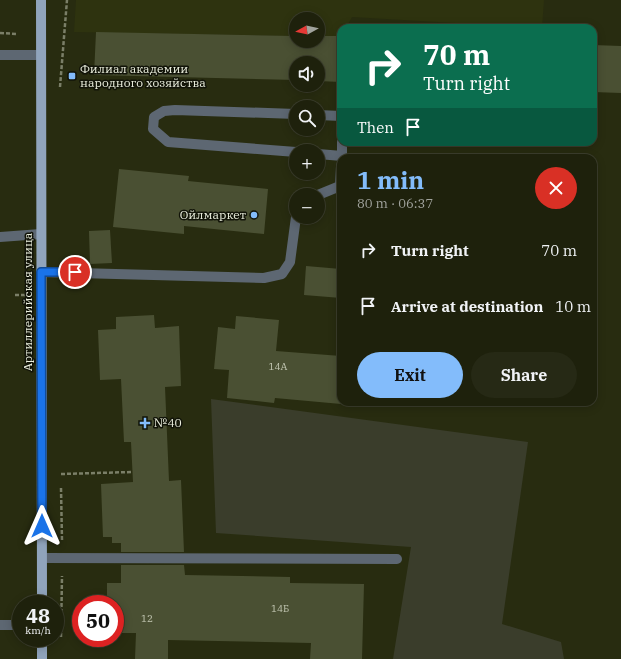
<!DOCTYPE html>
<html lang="en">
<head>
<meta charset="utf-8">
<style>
  body { margin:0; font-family:"IBM Plex Serif",serif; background:#262915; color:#f1f3f6; height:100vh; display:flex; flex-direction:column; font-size:15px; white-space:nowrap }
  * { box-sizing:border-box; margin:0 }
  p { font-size:13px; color:#a1a39d }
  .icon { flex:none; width:22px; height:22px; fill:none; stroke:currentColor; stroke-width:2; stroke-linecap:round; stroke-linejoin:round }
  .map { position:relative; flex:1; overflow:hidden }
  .sheet { position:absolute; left:337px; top:154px; width:260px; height:252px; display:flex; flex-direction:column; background:#1e210c; border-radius:12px; box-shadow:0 2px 10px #0003,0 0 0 1px #3c3e2d }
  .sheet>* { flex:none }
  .hud { position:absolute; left:337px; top:24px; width:260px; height:122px; border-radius:12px; box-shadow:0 2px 10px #0003,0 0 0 1px #3c3e2d; background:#0b6e4f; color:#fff; overflow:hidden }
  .needle { width:26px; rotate:262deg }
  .fabs { position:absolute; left:289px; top:12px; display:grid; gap:8px }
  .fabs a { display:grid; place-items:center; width:36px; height:36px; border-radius:50%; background:#1e210c; box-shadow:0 2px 10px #0003,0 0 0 1px #3c3e2d; font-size:20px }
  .speed { position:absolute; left:12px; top:595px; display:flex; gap:8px; font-size:20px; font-weight:700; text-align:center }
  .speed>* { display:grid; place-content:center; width:52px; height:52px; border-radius:50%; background:#1e210c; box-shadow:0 2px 10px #0003,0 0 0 1px #3c3e2d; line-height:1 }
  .speed small { font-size:10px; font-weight:400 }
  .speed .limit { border:6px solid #d22; background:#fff; color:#111 }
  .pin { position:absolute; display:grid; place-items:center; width:34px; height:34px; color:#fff; margin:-17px; border:2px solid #fff; border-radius:50%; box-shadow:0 1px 4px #0007 }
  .me { position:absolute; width:44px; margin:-22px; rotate:0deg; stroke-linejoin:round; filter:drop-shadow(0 0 3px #0008) }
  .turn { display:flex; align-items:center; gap:14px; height:84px; padding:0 20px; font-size:18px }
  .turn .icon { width:52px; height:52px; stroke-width:2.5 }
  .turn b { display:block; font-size:28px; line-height:34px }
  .then { display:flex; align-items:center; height:38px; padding:0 20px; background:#0003; gap:8px; font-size:15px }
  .round { display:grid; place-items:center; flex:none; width:42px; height:42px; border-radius:21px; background:#262915 }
  .headline { display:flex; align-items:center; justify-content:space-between; height:68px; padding:0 20px }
  h1 { font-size:24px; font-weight:700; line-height:30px; color:#83bcfb }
  .primary-button { display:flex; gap:8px; margin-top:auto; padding:8px 20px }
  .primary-button a { flex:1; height:46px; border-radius:24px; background:#83bcfb; color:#111; font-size:16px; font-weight:700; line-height:46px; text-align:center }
  .primary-button a+a { background:#262915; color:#f1f3f6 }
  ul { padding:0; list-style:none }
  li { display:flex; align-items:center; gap:12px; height:56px; padding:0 20px }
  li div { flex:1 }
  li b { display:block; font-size:15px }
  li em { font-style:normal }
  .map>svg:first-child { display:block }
  .built { fill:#2e330f }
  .green { fill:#3a3d2b }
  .building { fill:#4a5033 }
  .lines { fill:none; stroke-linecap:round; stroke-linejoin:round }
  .path { stroke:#7b7f68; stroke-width:2.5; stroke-dasharray:4 2; stroke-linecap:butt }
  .minor { stroke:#5d6772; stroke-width:10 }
  .major { stroke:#90a4bc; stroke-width:10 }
  .route-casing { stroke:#114b97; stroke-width:10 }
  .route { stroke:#1a73e8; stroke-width:7 }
  .poi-dot { fill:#83bcfb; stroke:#111308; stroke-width:1.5 }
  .labels { text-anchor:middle; stroke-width:3; stroke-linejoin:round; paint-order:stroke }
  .number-label { font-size:10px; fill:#c3c7b3 }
  .poi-label { font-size:12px; fill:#ebefde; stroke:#111308; text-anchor:start }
  .street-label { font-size:12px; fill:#ebefde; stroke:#111308 }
</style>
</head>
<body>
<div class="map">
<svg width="621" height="659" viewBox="0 0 621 659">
  <rect width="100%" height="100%" fill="#282c10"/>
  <!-- built -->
  <path class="built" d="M76 0H544L542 28 352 17 346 28H341V36H318V19H296V36L74 32Z"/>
  <!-- green -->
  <path class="green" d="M211 399 528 442 502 624 561 642 564 659H393L411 547 216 533Z"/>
  <!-- building -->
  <g class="building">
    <path d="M96 32 296 36V41H318V36H341V82L318 81V63H296V80L94 75Z"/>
    <path d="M593 45 621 46V93L593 92Z"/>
    <path d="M119 169 189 176 188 181 268 189 264 234 184 226V234L113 227Z"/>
    <path d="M110 230 112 263 90 264 89 231Z"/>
    <path d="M306 266 341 269V298L304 295Z"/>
    <path d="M154 315 155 328 179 326 181 386 165 387 169 481 181 480 184 552H121V543H112V537H103L101 484 133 482 131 442H124L121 379 100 380 98 330 116 329V317Z"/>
    <path d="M236 316 279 320 276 351 341 356V404L275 398 274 403 227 398 229 370 214 369 218 327 235 329Z"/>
    <path d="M121 565H184L185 575 290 577V583L364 584 362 659H310L311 643 168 640V659H135L136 633H115V604H107V583H121Z"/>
  </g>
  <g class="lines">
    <!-- path -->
    <g class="path">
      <path d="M0 33 17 34"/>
      <path d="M60 87 67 0"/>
      <path d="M15 295H25"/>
      <path d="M61 474 132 472"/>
      <path d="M61 488 62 541"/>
      <path d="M61 637 62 576"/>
    </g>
    <!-- minor -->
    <g class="minor">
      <path d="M0 55H41"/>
      <path d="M296 114 175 110 164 111 154 117 153 129 168 142 296 152"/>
      <path d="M318 115 341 116"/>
      <path d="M318 154 342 156"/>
      <path d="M342 158V142"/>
      <path d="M318 195 340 186 341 166"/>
      <path d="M0 237 41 234"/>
      <path d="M41 272 264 278 282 274 290 262 296 217"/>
      <path d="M42 558 397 559"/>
      <path d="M0 625H21"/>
    </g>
    <!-- major -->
    <g class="major">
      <path d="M41 0 42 604"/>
      <path d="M42 638V659"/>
    </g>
  </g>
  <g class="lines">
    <defs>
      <path id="route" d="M42 526 41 272H75"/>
    </defs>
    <!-- route casing -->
    <use href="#route" class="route-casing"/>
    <!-- route -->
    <use href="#route" class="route"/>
  </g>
  <!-- markers -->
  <g class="poi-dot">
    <rect x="68" y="72" width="8" height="8" rx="2"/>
    <circle cx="254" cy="215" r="4"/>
    <path d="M143 417h4v4h4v4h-4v4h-4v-4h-4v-4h4z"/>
  </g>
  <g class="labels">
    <!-- number labels -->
    <g class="number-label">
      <text x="278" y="370">14А</text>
      <text x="280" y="612">14Б</text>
      <text x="147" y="622">12</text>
    </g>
    <!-- poi labels -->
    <g class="poi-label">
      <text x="80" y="73">Филиал академии<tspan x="80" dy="14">народного хозяйства</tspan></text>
      <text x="246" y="219" text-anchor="end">Ойлмаркет</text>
      <text x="154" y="427">№40</text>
    </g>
    <!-- street labels -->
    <g class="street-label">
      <text transform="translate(28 302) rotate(-90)" y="4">Артиллерийская улица</text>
    </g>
  </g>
</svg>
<div class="fabs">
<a><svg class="needle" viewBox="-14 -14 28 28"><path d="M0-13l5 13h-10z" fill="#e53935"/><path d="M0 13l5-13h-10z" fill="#a1a39d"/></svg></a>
<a><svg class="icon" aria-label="sound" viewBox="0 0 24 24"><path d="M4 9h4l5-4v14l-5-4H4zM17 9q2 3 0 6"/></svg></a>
<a><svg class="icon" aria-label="search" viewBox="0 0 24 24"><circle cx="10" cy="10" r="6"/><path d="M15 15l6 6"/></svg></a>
<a>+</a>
<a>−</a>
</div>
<div class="speed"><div>48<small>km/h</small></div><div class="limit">50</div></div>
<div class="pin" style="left:75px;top:272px;background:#d93025"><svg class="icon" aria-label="arrive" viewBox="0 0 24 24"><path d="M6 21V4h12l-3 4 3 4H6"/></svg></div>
<svg class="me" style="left:42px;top:526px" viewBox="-20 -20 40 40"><path d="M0-17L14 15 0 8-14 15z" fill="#1a73e8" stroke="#fff" stroke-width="4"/></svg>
<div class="hud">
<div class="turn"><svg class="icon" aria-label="right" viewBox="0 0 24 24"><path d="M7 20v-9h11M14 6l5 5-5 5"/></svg><div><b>70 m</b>Turn right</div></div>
<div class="then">Then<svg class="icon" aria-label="arrive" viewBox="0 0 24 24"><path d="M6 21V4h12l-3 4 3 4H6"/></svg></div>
</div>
<section class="sheet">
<div class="headline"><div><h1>1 min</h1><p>80 m · 06:37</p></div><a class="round" style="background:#d93025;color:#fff"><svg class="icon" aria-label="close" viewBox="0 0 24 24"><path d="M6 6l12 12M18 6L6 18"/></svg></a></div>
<ul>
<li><svg class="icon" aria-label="right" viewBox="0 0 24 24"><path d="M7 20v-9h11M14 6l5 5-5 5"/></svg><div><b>Turn right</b></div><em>70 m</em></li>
<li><svg class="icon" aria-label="arrive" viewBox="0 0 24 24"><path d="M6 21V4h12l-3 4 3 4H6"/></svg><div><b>Arrive at destination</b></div><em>10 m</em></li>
</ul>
<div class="primary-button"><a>Exit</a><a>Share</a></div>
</section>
</div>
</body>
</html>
